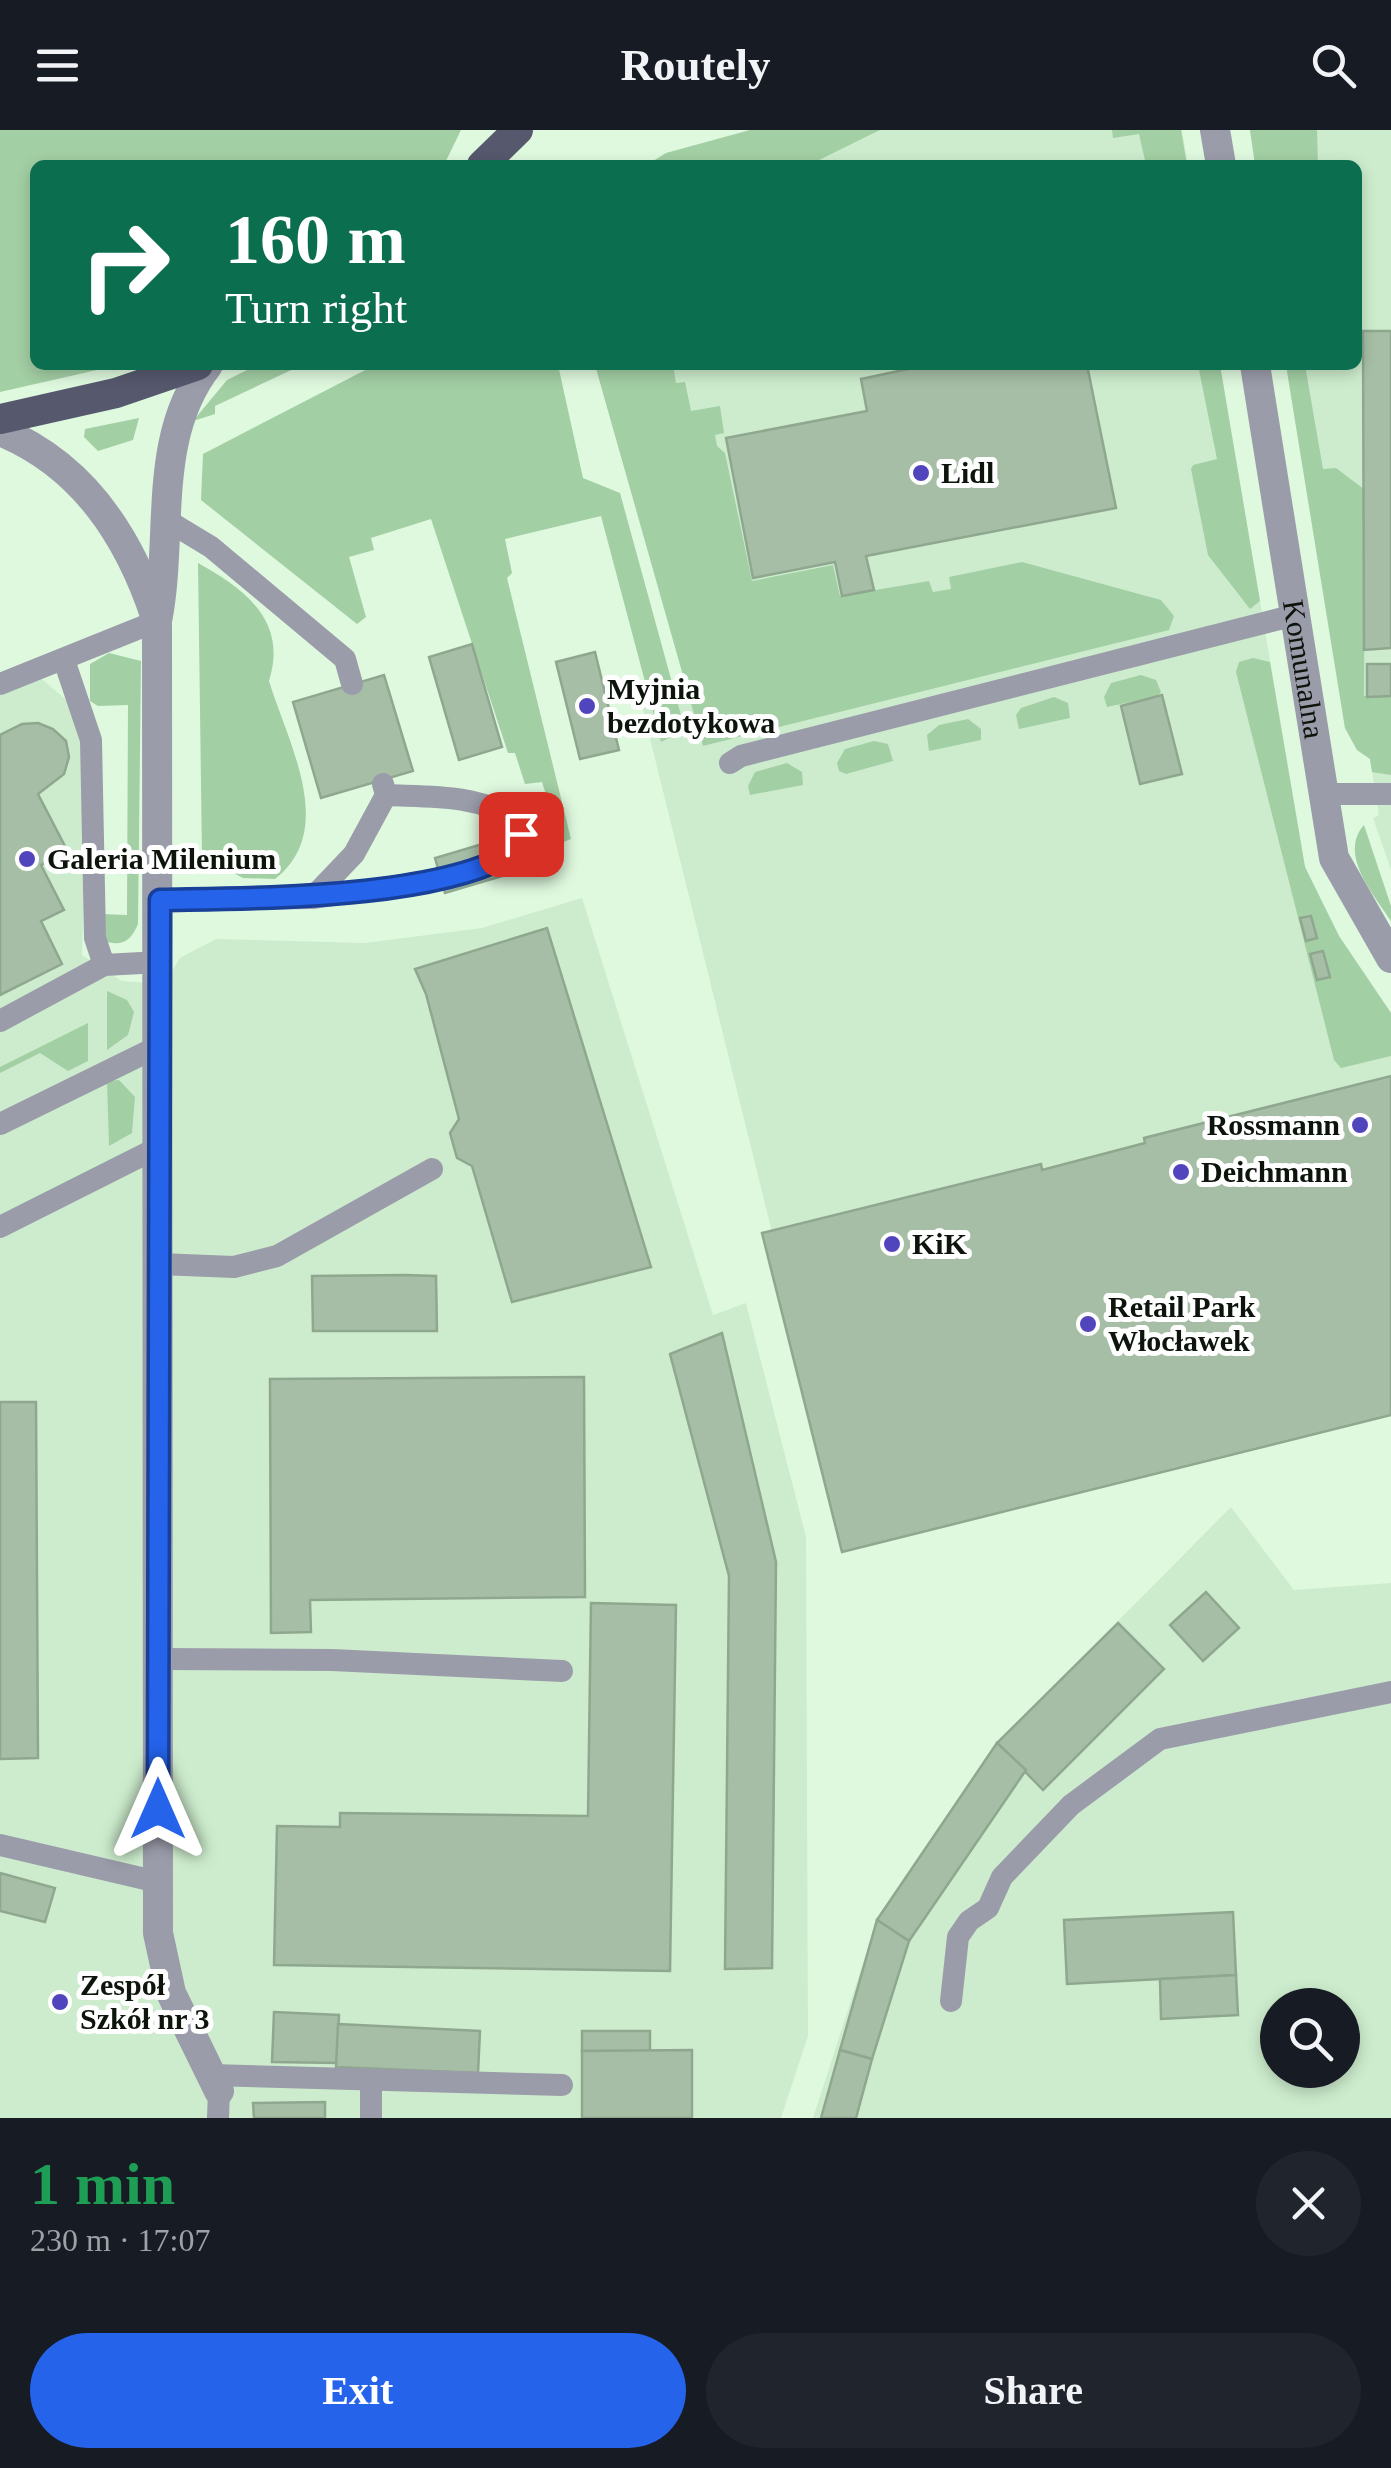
<!DOCTYPE html>
<html lang="en">
<head>
<meta charset="utf-8">
<style>
  body { margin:0; font-family:Georgia,serif; background:#20242c; color:#f1f3f6; height:100vh; display:flex; flex-direction:column; font-size:38px; white-space:nowrap }
  * { box-sizing:border-box; margin:0 }
  p { font-size:32px; color:#9ea1a6 }
  .icon { flex:none; width:55px; height:55px; fill:none; stroke:currentColor; stroke-width:2; stroke-linecap:round; stroke-linejoin:round }
  .map { position:relative; height:1988px; overflow:hidden }
  .details { display:flex; flex-direction:column; background:#171b24; flex:1 }
  .details>* { flex:none }
  .hud { position:absolute; left:30px; top:30px; width:1332px; height:210px; border-radius:15px; box-shadow:0 5px 15px #0003; background:#0b6e4f; color:#fff; overflow:hidden }
  .tools { position:absolute; left:1260px; top:1858px; display:grid; gap:20px }
  .tools a { display:grid; place-items:center; width:100px; height:100px; border-radius:50%; background:#171b24; box-shadow:0 5px 15px #0003; font-size:50px }
  .pin { position:absolute; display:grid; place-items:center; width:85px; height:85px; color:#fff; margin:-42px; border-radius:20px; box-shadow:0 5px 15px #0006 }
  .me { position:absolute; width:110px; margin:-55px; rotate:0deg; stroke-linejoin:round; filter:drop-shadow(0 0 8px #0008) }
  .turn { display:flex; align-items:center; gap:35px; height:210px; padding:0 30px; font-size:45px }
  .turn .icon { width:130px; height:130px; stroke-width:2.5 }
  .turn b { display:block; font-size:70px; line-height:85px }
  .round { display:grid; place-items:center; flex:none; width:105px; height:105px; border-radius:52px; background:#20242c }
  .overview { display:flex; align-items:center; justify-content:space-between; height:170px; padding:0 30px }
  h1 { font-size:60px; font-weight:600; line-height:75px; color:#1e9e55 }
  .primary-button { display:flex; gap:20px; margin-top:auto; padding:20px 30px }
  .primary-button a { flex:1; height:115px; border-radius:60px; background:#2563eb; color:#fff; font-size:40px; font-weight:600; line-height:115px; text-align:center }
  .primary-button a+a { background:#20242c; color:#f1f3f6 }
  header { display:flex; justify-content:space-between; align-items:center; height:130px; padding:0 30px; background:#171b24; font-size:45px; font-weight:600 }
  .map>svg:first-child { display:block }
  .built { fill:#cdeccd; fill-rule:evenodd }
  .green { fill:#a3cfa4 }
  .building { fill:#a6bea6; stroke:#8fa78f; stroke-width:2.5 }
  .lines { fill:none; stroke-linecap:round; stroke-linejoin:round }
  .lane { stroke:#9b9caa; stroke-width:22 }
  .street { stroke:#9b9caa; stroke-width:30 }
  .primary { stroke:#56586e; stroke-width:30 }
  .route-casing { stroke:#184099; stroke-width:25 }
  .route { stroke:#2563eb; stroke-width:18 }
  .poi-dot { fill:#5145bd; stroke:#fefefe; stroke-width:4 }
  .labels { text-anchor:middle; stroke-width:10; stroke-linejoin:round; paint-order:stroke }
  .poi-label { font-size:30px; font-weight:bold; fill:#0c140c; stroke:#fefefe; text-anchor:start }
  .street-label { font-size:30px; fill:#0c140c; stroke:#fefefe }
</style>
</head>
<body>
<header><svg class="icon" aria-label="menu" viewBox="0 0 24 24"><path d="M4 6h16M4 12h16M4 18h16"/></svg>Routely<svg class="icon" aria-label="search" viewBox="0 0 24 24"><circle cx="10" cy="10" r="6"/><path d="M15 15l6 6"/></svg></header>
<div class="map">
<svg width="1391" height="1988" viewBox="0 0 1391 1988">
  <rect width="100%" height="100%" fill="#dff9df"/>
  <!-- built -->
  <g class="built">
    <path d="M880 0H1182L1188 35H808Z"/>
    <path d="M1250 0H1391V740L1373 688 1379 685 1370 629 1357 620 1345 598 1286 235H1358V35H1256Z"/>
    <path d="M604 235H1220L1305 737 1339 806 1391 883V1273L850 1418 641 572 698 558Z"/>
    <path d="M42 549 71 574 88 624 82 825 122 851 164 854 180 828 216 809 365 813 482 798 582 768 713 1185 746 1173 806 1407 808 1906 781 1988H0V565Z"/>
    <path d="M1231 1377 1294 1460 1391 1453V1988H813L877 1790 997 1613ZM1278 1875H1342V1940H1278Z"/>
  </g>
  <!-- green -->
  <g class="green">
    <path d="M0 0H461L444 35H35V235H119L0 262Z"/>
    <path d="M750 0H880L809 35 650 33 666 23Z"/>
    <path d="M1112 0H1181L1187 35H1146L1139 4 1113 8Z"/>
    <path d="M1250 0H1317L1318 35H1255Z"/>
    <path d="M257 235H302L215 276V284L193 291 227 250Z"/>
    <path d="M375 235H558L583 348 620 363 685 600 661 612 601 386 505 409 512 443 507 448 571 709 561 713 542 652 525 654 515 623H508L431 389 371 408 374 420 349 427 366 487 357 494 201 370 203 324Z"/>
    <path d="M595 235H673L676 253 685 252 691 281 720 276 724 303 715 305 717 316 725 323 752 451 833 435 840 466 929 451 933 462 951 459 949 447 1022 432 1161 470 1174 486 1169 500 703 616Z"/>
    <path d="M1198 235H1220L1260 471 1250 479 1208 425 1191 339 1193 335 1217 329Z"/>
    <path d="M1286 235H1305L1323 339 1336 338 1365 360 1364 566H1391V645L1372 642 1370 629 1357 620 1345 598Z"/>
    <path d="M139 288 133 310 98 321 84 307 85 299Z"/>
    <path d="M198 433C245 459 288 491 269 551 288 613 338 700 275 749L243 748 202 727Z"/>
    <path d="M109 523 141 531 138 794C131 810 124 816 106 812L101 784 127 785 128 575 98 576 90 571V534Z"/>
    <path d="M1253 528 1270 532 1305 737 1339 806 1391 883V926L1341 938 1334 930 1236 542 1239 532Z"/>
    <path d="M1141 545 1156 550 1161 562 1158 566 1107 577 1104 567 1111 553Z"/>
    <path d="M1054 567 1068 573 1070 588 1019 599 1016 585 1021 578Z"/>
    <path d="M968 589 981 599V610L929 621 927 605 939 595Z"/>
    <path d="M874 611 888 614 893 631 846 644 839 641 837 633 845 619Z"/>
    <path d="M787 633 802 642 803 655 750 665 748 656 755 642Z"/>
    <path d="M1364 695 1391 776V791C1374 765 1338 724 1364 695Z"/>
    <path d="M107 861 127 870 134 882 128 905 107 920Z"/>
    <path d="M88 893V931L68 941 40 923 0 943V937Z"/>
    <path d="M119 950 135 967 132 1003 109 1016 107 951Z"/>
  </g>
  <!-- building -->
  <g class="building">
    <path d="M1363 201H1391V518L1364 520Z"/>
    <path d="M927 235H1087L1116 378 866 426 874 460 842 466 835 432 753 448 726 308 867 281 861 249Z"/>
    <path d="M472 514 502 617 459 630 429 527Z"/>
    <path d="M595 522 619 620 580 629 556 532Z"/>
    <path d="M1367 534H1391V566L1367 567Z"/>
    <path d="M384 545 413 641 321 668 293 572Z"/>
    <path d="M1162 565 1182 644 1140 654 1121 576Z"/>
    <path d="M38 593 53 599 66 611 69 627 64 644 38 664 68 722 41 735 64 780 41 791 62 834 0 865V605L22 594Z"/>
    <path d="M499 709 509 744 445 763 435 728Z"/>
    <path d="M1311 786 1317 808 1306 811 1300 788Z"/>
    <path d="M547 798 651 1137 512 1172 472 1036 457 1028 450 1003 459 989 426 864 415 839Z"/>
    <path d="M1323 821 1330 847 1317 850 1310 824Z"/>
    <path d="M1391 946V1285L842 1422 762 1103 1041 1034 1042 1040 1145 1013 1144 1008Z"/>
    <path d="M404 1145 436 1146 437 1201H313L312 1146Z"/>
    <path d="M722 1203 776 1432 772 1838 725 1839 729 1446 670 1224Z"/>
    <path d="M584 1247 585 1467 310 1470 311 1502 271 1503 270 1249Z"/>
    <path d="M0 1272H36L38 1628 0 1629Z"/>
    <path d="M1206 1462 1239 1498 1203 1531 1170 1495Z"/>
    <path d="M591 1473 676 1475 670 1841 274 1835 277 1696 340 1697V1683L588 1686Z"/>
    <path d="M1118 1493 1164 1539 1043 1660 997 1613Z"/>
    <path d="M997 1613 1026 1640 909 1811 877 1790Z"/>
    <path d="M0 1743 55 1758 45 1792 0 1781Z"/>
    <path d="M1233 1782 1236 1845 1067 1854 1064 1790Z"/>
    <path d="M877 1790 909 1811 872 1929 840 1920Z"/>
    <path d="M1236 1845 1238 1885 1161 1889 1160 1849Z"/>
    <path d="M274 1882 339 1885 337 1933 272 1932Z"/>
    <path d="M338 1894 480 1901 478 1943 336 1937Z"/>
    <rect x="582" y="1901" width="68" height="20"/>
    <path d="M692 1920V1988H582V1921Z"/>
    <path d="M840 1920 872 1929 856 1988H821Z"/>
    <path d="M325 1972V1988H254L253 1973Z"/>
  </g>
  <g class="lines">
    <!-- lane -->
    <g class="lane">
      <path d="M168 391 211 417 345 529 352 554"/>
      <path d="M64 530 91 610 95 808 104 835 160 832"/>
      <path d="M0 554 157 491"/>
      <path d="M730 633 741 626 1295 485"/>
      <path d="M1324 664H1391"/>
      <path d="M312 768C373 758 470 753 520 718L515 689C477 664 430 667 386 665"/>
      <path d="M160 770 312 768 354 724 386 665 383 654"/>
      <path d="M0 891 104 835"/>
      <path d="M0 994 159 916"/>
      <path d="M0 1097 159 1017"/>
      <path d="M159 1134 234 1137 277 1126 432 1039"/>
      <path d="M159 1529 332 1530 562 1541"/>
      <path d="M0 1715 158 1752"/>
      <path d="M951 1871 958 1807 969 1791 988 1778 1002 1747 1071 1675 1160 1609 1391 1562"/>
      <path d="M211 1945 562 1955"/>
      <path d="M218 1988 219 1961"/>
      <path d="M371 1988V1951"/>
    </g>
    <!-- street -->
    <g class="street">
      <path d="M1215 0 1221 35"/>
      <path d="M208 235C151 308 174 405 157 491L158 1803 171 1863 219 1961"/>
      <path id="s1" d="M1255 235 1334 728 1391 828"/>
      <path d="M0 301C83 335 129 406 156 488"/>
    </g>
    <!-- primary -->
    <g class="primary">
      <path d="M482 35 518 0"/>
      <path d="M0 289 116 263 198 235"/>
    </g>
  </g>
  <g class="lines">
    <defs>
      <path id="route" d="M158 1679 160 770C251 768 446 770 520 718L521 704"/>
    </defs>
    <!-- route casing -->
    <use href="#route" class="route-casing"/>
    <!-- route -->
    <use href="#route" class="route"/>
  </g>
  <!-- markers -->
  <g class="poi-dot">
    <circle cx="921" cy="343" r="10"/>
    <circle cx="587" cy="576" r="10"/>
    <circle cx="27" cy="729" r="10"/>
    <circle cx="1360" cy="995" r="10"/>
    <circle cx="1181" cy="1042" r="10"/>
    <circle cx="892" cy="1114" r="10"/>
    <circle cx="1088" cy="1194" r="10"/>
    <circle cx="60" cy="1872" r="10"/>
  </g>
  <g class="labels">
    <!-- poi labels -->
    <g class="poi-label">
      <text x="941" y="353">Lidl</text>
      <text x="607" y="569">Myjnia<tspan x="607" dy="34">bezdotykowa</tspan></text>
      <text x="47" y="739">Galeria Milenium</text>
      <text x="1340" y="1005" text-anchor="end">Rossmann</text>
      <text x="1201" y="1052">Deichmann</text>
      <text x="912" y="1124">KiK</text>
      <text x="1108" y="1187">Retail Park<tspan x="1108" dy="34">Włocławek</tspan></text>
      <text x="80" y="1865">Zespół<tspan x="80" dy="34">Szkół nr 3</tspan></text>
    </g>
    <!-- street labels -->
    <g class="street-label">
      <text dy="10" stroke="none"><textPath href="#s1" startOffset="308">Komunalna</textPath></text>
    </g>
  </g>
</svg>
<div class="tools">
<a><svg class="icon" aria-label="search" viewBox="0 0 24 24"><circle cx="10" cy="10" r="6"/><path d="M15 15l6 6"/></svg></a>
</div>
<div class="pin" style="left:521px;top:704px;background:#d93025"><svg class="icon" aria-label="arrive" viewBox="0 0 24 24"><path d="M6 21V4h12l-3 4 3 4H6"/></svg></div>
<svg class="me" style="left:158px;top:1679px" viewBox="-20 -20 40 40"><path d="M0-17L14 15 0 8-14 15z" fill="#2563eb" stroke="#fff" stroke-width="4"/></svg>
<div class="hud">
<div class="turn"><svg class="icon" aria-label="right" viewBox="0 0 24 24"><path d="M7 20v-9h11M14 6l5 5-5 5"/></svg><div><b>160 m</b>Turn right</div></div>
</div>
</div>
<section class="details">
<div class="overview"><div><h1>1 min</h1><p>230 m · 17:07</p></div><a class="round"><svg class="icon" aria-label="close" viewBox="0 0 24 24"><path d="M6 6l12 12M18 6L6 18"/></svg></a></div>
<div class="primary-button"><a>Exit</a><a>Share</a></div>
</section>
</body>
</html>
